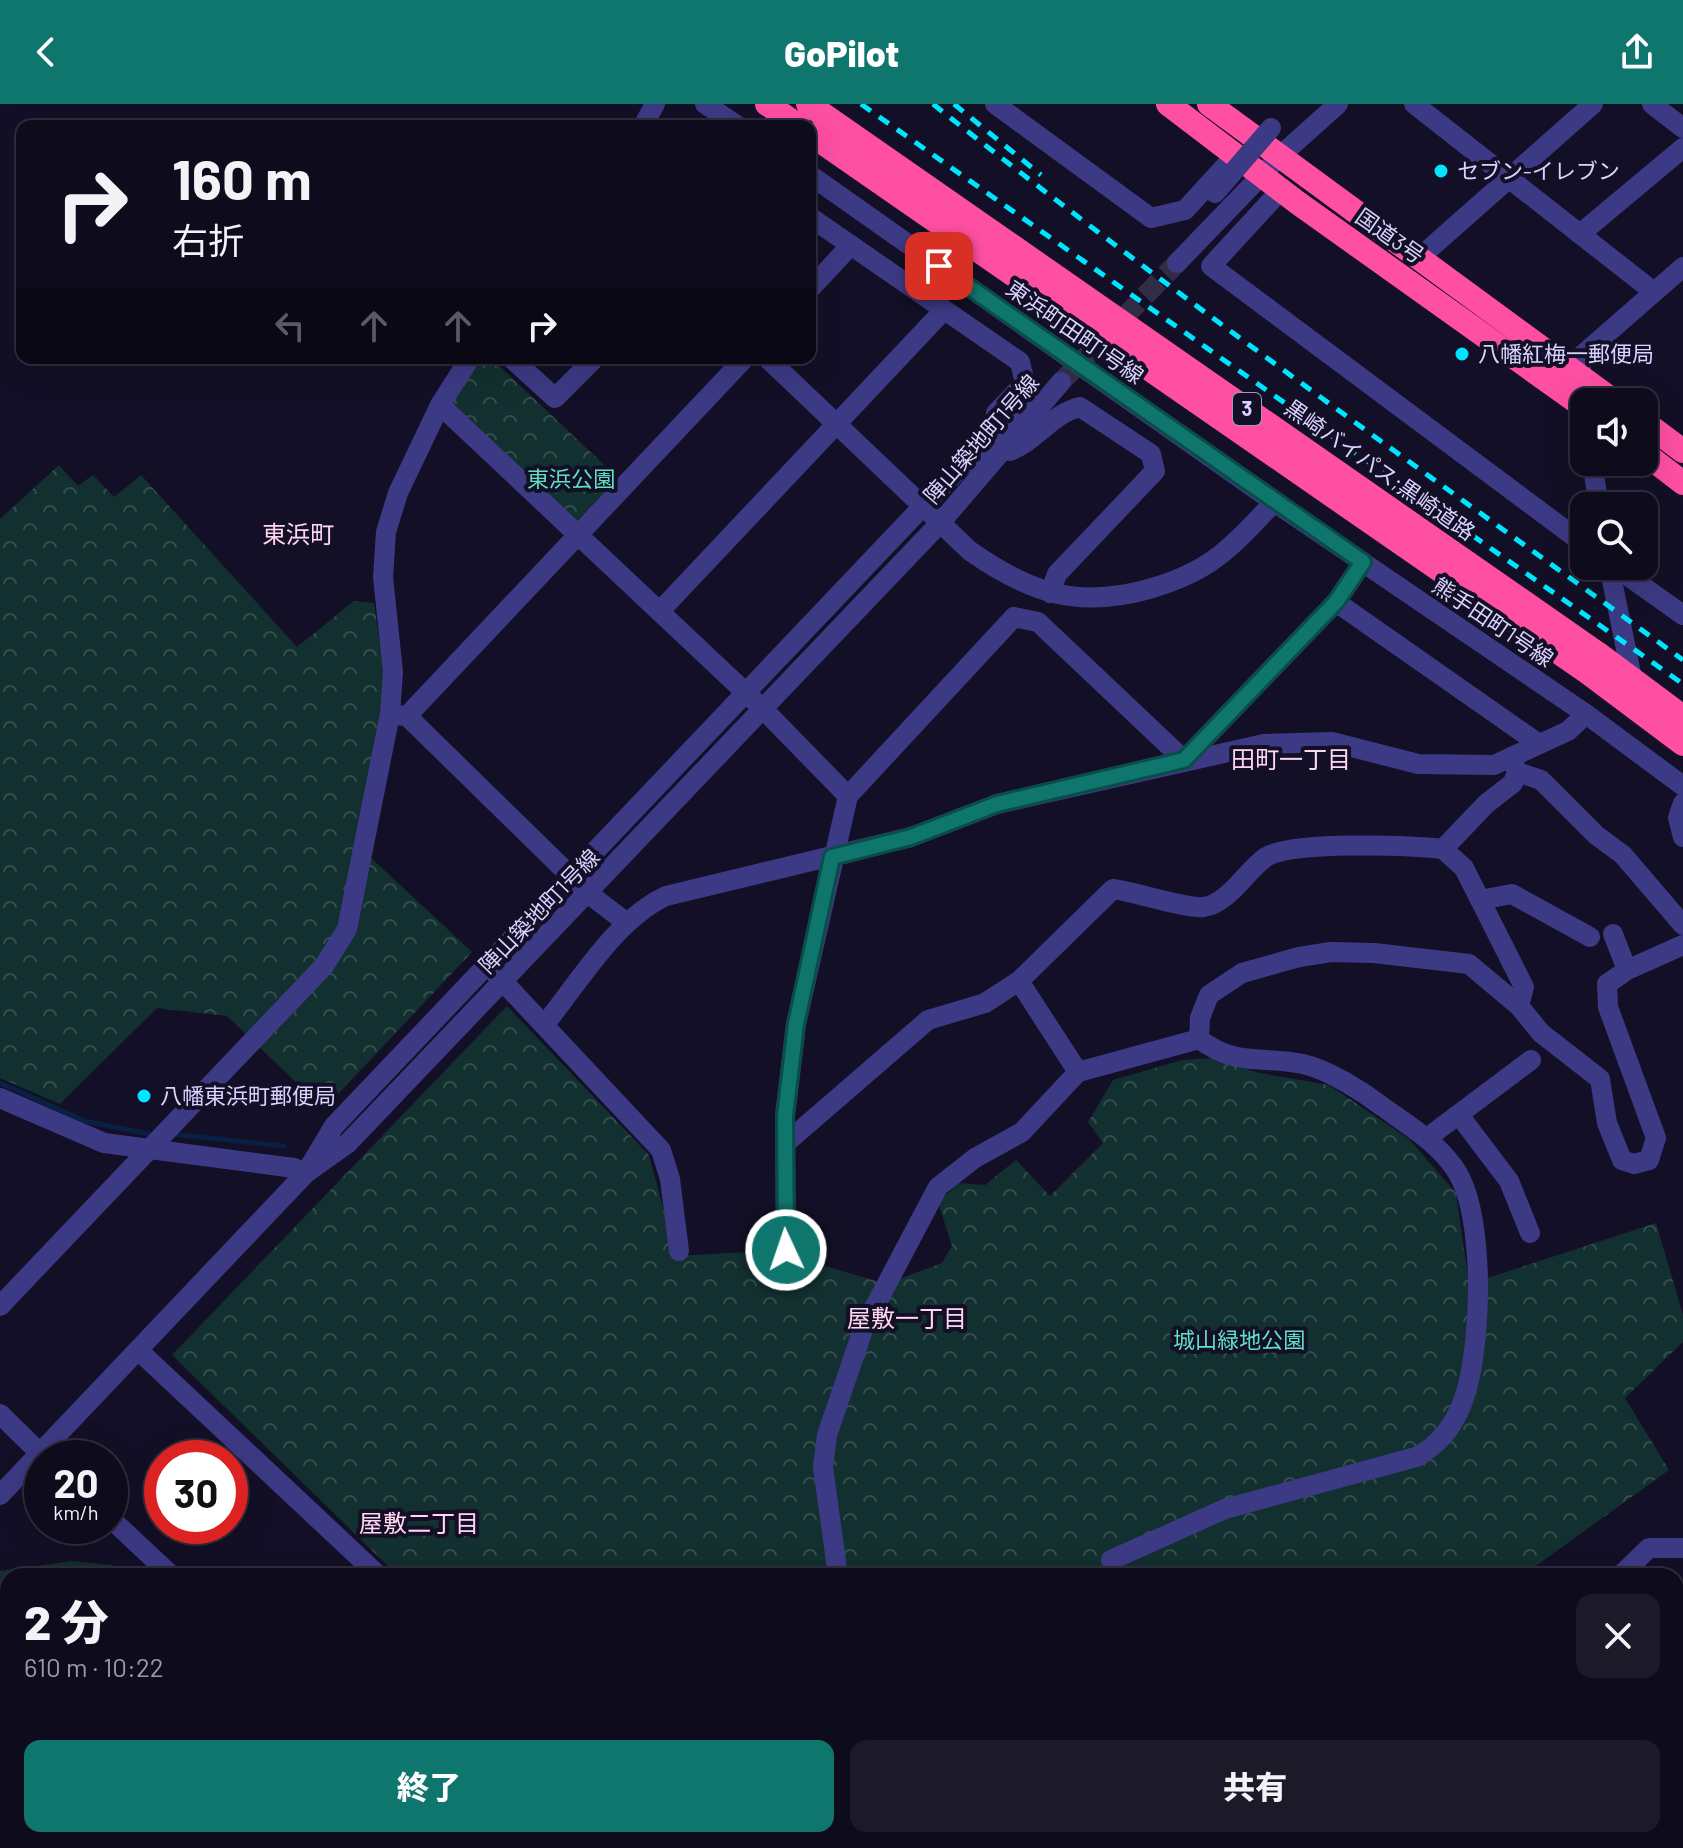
<!DOCTYPE html>
<html lang="ja">
<head>
<meta charset="utf-8">
<style>
  body { margin:0; font-family:Barlow,"Noto Sans JP",sans-serif; background:#1c1929; color:#f1f3f6; height:100vh; display:flex; flex-direction:column; font-size:30px; white-space:nowrap }
  * { box-sizing:border-box; margin:0 }
  p { font-size:26px; color:#9b9ba3 }
  .icon { flex:none; width:44px; height:44px; fill:none; stroke:currentColor; stroke-width:2; stroke-linecap:round; stroke-linejoin:round }
  .map { position:relative; flex:1; overflow:hidden }
  .details { position:absolute; left:0px; top:1464px; width:1684px; height:280px; display:flex; flex-direction:column; background:#0e0b1c; border-radius:24px 24px 0 0; box-shadow:0 8px 32px #0002,0 0 0 2px #2e2b3b }
  .details>* { flex:none }
  .guide { position:absolute; left:16px; top:16px; width:800px; height:244px; border-radius:16px; box-shadow:0 8px 32px #0002,0 0 0 2px #2e2b3b; background:#0e0b1c; color:#f1f3f6; overflow:hidden }
  .buttons { position:absolute; left:1570px; top:284px; display:grid; gap:16px }
  .buttons a { display:grid; place-items:center; width:88px; height:88px; border-radius:16px; background:#0e0b1c; box-shadow:0 8px 32px #0002,0 0 0 2px #2e2b3b; font-size:40px }
  .speed { position:absolute; left:24px; top:1336px; display:flex; gap:16px; font-size:40px; font-weight:700; text-align:center }
  .speed>* { display:grid; place-content:center; width:104px; height:104px; border-radius:50%; background:#0e0b1c; box-shadow:0 8px 32px #0002,0 0 0 2px #2e2b3b; line-height:1 }
  .speed small { font-size:20px; font-weight:400 }
  .speed .limit { border:12px solid #d22; background:#fff; color:#111 }
  .pin { position:absolute; display:grid; place-items:center; width:68px; height:68px; color:#fff; margin:-34px; border-radius:16px; box-shadow:0 4px 12px #0006 }
  .me { position:absolute; width:88px; margin:-44px; rotate:357deg; stroke-linejoin:round; filter:drop-shadow(0 0 6px #0008) }
  .turn { display:flex; align-items:center; gap:28px; height:168px; padding:0 24px; font-size:36px }
  .turn .icon { width:104px; height:104px; stroke-width:2.5 }
  .turn b { display:block; font-size:56px; line-height:68px }
  .lanes { display:flex; align-items:center; height:76px; padding:0 24px; background:#0003; justify-content:center; gap:40px; direction:ltr }
  .lanes .off { opacity:.35 }
  .round { display:grid; place-items:center; flex:none; width:84px; height:84px; border-radius:16px; background:#1c1929 }
  .head { display:flex; align-items:center; justify-content:space-between; height:136px; padding:0 24px }
  h1 { font-size:48px; font-weight:800; line-height:60px }
  .cta { display:flex; gap:16px; margin-top:auto; padding:16px 24px }
  .cta a { flex:1; height:92px; border-radius:16px; background:#0f766e; color:#fff; font-size:32px; font-weight:800; line-height:92px; text-align:center }
  .cta a+a { background:#1c1929; color:#f1f3f6 }
  header { display:flex; justify-content:space-between; align-items:center; height:104px; padding:0 24px; background:#0f766e; color:#fff; font-size:36px; font-weight:800 }
  .map>svg:first-child { display:block }
  .forest { fill:url(#forest-crowns) }
  .pitch { fill:#12302f }
  .lines { fill:none; stroke-linecap:round; stroke-linejoin:round }
  .stream { stroke:#0a1f44; stroke-width:5 }
  .minor-tunnel { stroke:#312d47; stroke-width:20; stroke-dasharray:20 10; stroke-linecap:butt }
  .minor { stroke:#3d3a85; stroke-width:20 }
  .highway { stroke:#ff4fa3; stroke-width:24 }
  .rail { stroke:#00e5ff; stroke-width:5; stroke-dasharray:12 10; stroke-linecap:butt }
  .minor-bridge { stroke:#3d3a85; stroke-width:20 }
  .highway-bridge { stroke:#ff4fa3; stroke-width:24 }
  .route-casing { stroke:#0a4d48; stroke-width:20 }
  .route { stroke:#0f766e; stroke-width:14 }
  .poi-dot { fill:#00e5ff; stroke:#130f26; stroke-width:3 }
  .labels { text-anchor:middle; stroke-width:8; stroke-linejoin:round; paint-order:stroke }
  .shield { fill:#130f26; stroke:#9e99be; stroke-width:2 }
  .shield-label { font-size:20px; font-weight:bold; fill:#d9d4ff }
  .poi-label { font-size:22px; fill:#d9d4ff; stroke:#130f26; text-anchor:start }
  .street-label { font-size:22px; fill:#d9d4ff; stroke:#130f26 }
  .park-label { font-size:22px; fill:#5fe0c0; stroke:#130f26 }
  .neighbourhood-label { font-size:24px; fill:#ffd6f0; stroke:#130f26 }
</style>
</head>
<body>
<header><svg class="icon" aria-label="back" viewBox="0 0 24 24"><path d="M15 5l-7 7 7 7"/></svg>GoPilot<svg class="icon" aria-label="share" viewBox="0 0 24 24"><path d="M12 15V3M7 8l5-5 5 5M5 13v7h14v-7"/></svg></header>
<div class="map">
<svg width="1683" height="1744" viewBox="0 0 1683 1744">
  <defs>
    <pattern id="forest-crowns" width="20" height="18" patternUnits="userSpaceOnUse" patternTransform="scale(2)"><rect width="20" height="18" fill="#12302f"/><path d="M2 6a3 3 0 1 1 6 0M12 15a3 3 0 1 1 6 0" fill="none" stroke="#344d4e"/></pattern>
  </defs>
  <rect width="100%" height="100%" fill="#130f26"/>
  <!-- forest -->
  <g class="forest">
    <path d="M491 254 618 374 572 422 451 304C455 284 472 261 491 254Z"/>
    <path d="M59 361 78 382 93 371 114 393 141 371 297 543 354 497 374 499 384 569 381 609 355 739 472 848 324 1005 227 912 157 904 60 1000 0 974V415Z"/>
    <path d="M507 902 649 1051 676 1152 746 1148 788 1151 886 1180 942 1159 952 1142 938 1098 959 1079 985 1081 1016 1056 1050 1092 1103 1039 1088 1018 1113 976 1182 956 1211 954 1260 969 1329 981 1409 1035 1456 1089 1469 1180 1656 1119 1683 1211V1238L1625 1294 1669 1366 1522 1472H398L172 1251Z"/>
    <path d="M55 1736H246L238 1744H64Z"/>
    <path d="M465 1736H642V1744H473Z"/>
    <path d="M844 1736H1382L1369 1744H843Z"/>
  </g>
  <!-- pitch -->
  <path class="pitch" d="M72 1457 112 1461 140 1472H8V1679L0 1671V1467Z"/>
  <g class="lines">
    <!-- stream -->
    <g class="stream">
      <path d="M0 979 85 1017 154 1031"/>
      <path d="M172 1030 284 1042"/>
    </g>
    <!-- minor-tunnel -->
    <path class="minor-tunnel" d="M1061 278 1177 159"/>
    <!-- minor -->
    <g class="minor">
      <path d="M705 0 738 22"/>
      <path d="M995 0 1151 114 1185 106 1229 58"/>
      <path d="M1414 0 1654 188"/>
      <path d="M1652 0 1683 24"/>
      <path d="M643 22 655 0"/>
      <path d="M810 71 1274 398 1586 610 1683 682"/>
      <path d="M1281 86 1211 162 1584 440"/>
      <path d="M810 113 1020 258 1025 279 996 309 994 330"/>
      <path d="M1580 130 1683 44"/>
      <path d="M1419 154 1593 0"/>
      <path d="M1177 159 1280 52 1338 0"/>
      <path d="M810 185 851 141"/>
      <path d="M511 254 555 294 595 254"/>
      <path d="M767 254 970 447C1030 489 1077 505 1149 485 1173 478 1196 469 1216 454 1238 438 1256 417 1274 398"/>
      <path d="M1582 284 1580 253 1683 163"/>
      <path d="M440 301 762 604 848 692"/>
      <path d="M1010 347C1036 337 1053 309 1080 303L1151 350 1155 367 1057 470 1050 489"/>
      <path d="M1592 358 1599 402"/>
      <path d="M1609 462 1633 579"/>
      <path d="M1614 462 1683 511"/>
      <path d="M1336 498 1539 640"/>
      <path d="M660 507 944 206"/>
      <path d="M394 611 407 612 589 790 627 819"/>
      <path d="M407 612 745 254"/>
      <path d="M1517 668 1541 676 1596 731 1623 751 1683 821"/>
      <path d="M1683 699 1678 714 1683 733"/>
      <path d="M1443 745 1464 764 1524 883 1519 902"/>
      <path d="M1480 796 1512 790 1590 833"/>
      <path d="M1613 830 1627 866"/>
      <path d="M494 868 661 1046 670 1075 679 1147"/>
      <path d="M1019 877 1078 968"/>
      <path d="M545 920C580 877 615 816 666 792L911 733 997 700 1264 640 1332 638 1418 660 1494 661 1568 627 1586 610"/>
      <path d="M1199 935 1200 914 1209 891 1242 869 1299 853 1331 848 1374 849 1469 860 1519 902 1541 929 1600 975 1607 1019 1622 1056 1634 1060 1649 1056 1656 1034 1608 903 1607 880 1627 866 1683 841"/>
      <path d="M0 994 104 1039 294 1064 306 1069"/>
      <path d="M1459 1011 1509 1077 1530 1129"/>
      <path d="M1427 1034 1531 956"/>
      <path d="M787 1038 928 916 985 899 1019 877 1113 785C1136 788 1185 805 1204 803 1229 799 1246 767 1266 753 1292 737 1410 741 1443 745L1486 700 1513 679 1517 668 1511 653"/>
      <path d="M310 1062 334 1022 924 401 994 330 1033 300"/>
      <path d="M786 1146 785 1012 796 920 848 692 1014 513 1038 518 1184 656 1336 498 1363 458"/>
      <path d="M0 1202 324 862 347 825 390 610 393 568 383 473 386 428 398 389 440 301 470 254"/>
      <path d="M138 1246 379 1472"/>
      <path d="M0 1310 45 1354"/>
      <path d="M0 1391 306 1069 348 1039 941 418 1061 278"/>
      <path d="M110 1414 172 1472"/>
      <path d="M1111 1456 1225 1405 1416 1353C1463 1329 1472 1276 1476 1228 1480 1185 1480 1097 1453 1062 1435 1037 1408 1021 1383 1003 1362 987 1329 966 1303 960 1261 951 1238 964 1199 935"/>
      <path d="M838 1472 823 1363 827 1331 864 1223 938 1083 975 1054 1022 1028 1078 968 1199 935"/>
      <path d="M1620 1472 1649 1444H1683"/>
      <path d="M1676 1563 1683 1557"/>
      <path d="M1676 1693 1683 1702"/>
      <path d="M0 1712 8 1720"/>
      <path d="M25 1736 34 1744"/>
      <path d="M454 1736 462 1744"/>
      <path d="M649 1736 650 1744"/>
      <path d="M251 1744 259 1736"/>
    </g>
    <!-- highway -->
    <g class="highway">
      <path d="M767 0 799 22"/>
      <path d="M1168 0 1298 99 1584 303"/>
      <path d="M1209 0 1615 298"/>
      <path d="M1644 318 1683 347"/>
      <path d="M1644 349 1683 379"/>
    </g>
    <!-- rail -->
    <g class="rail">
      <path d="M861 0 1683 580"/>
      <path d="M933 0C1177 194 1432 373 1683 556"/>
      <path d="M954 0 1041 71"/>
    </g>
    <!-- minor-bridge -->
    <path class="minor-bridge" d="M1215 89 1271 24"/>
    <!-- highway-bridge -->
    <g class="highway-bridge">
      <path d="M808 0 1597 549 1683 613"/>
      <path d="M810 30 1587 568 1683 640"/>
    </g>
  </g>
  <g class="lines">
    <defs>
      <path id="route" d="M786 1146 785 1012 796 920 832 753 911 733 997 700 1184 656 1336 498 1363 458 939 162"/>
    </defs>
    <!-- route casing -->
    <use href="#route" class="route-casing"/>
    <!-- route -->
    <use href="#route" class="route"/>
  </g>
  <!-- markers -->
  <g class="poi-dot">
    <circle cx="1441" cy="67" r="8"/>
    <circle cx="1462" cy="250" r="8"/>
    <circle cx="144" cy="992" r="8"/>
  </g>
  <g class="labels">
    <!-- shield labels -->
    <rect class="shield" x="1233" y="289" width="28" height="32" rx="6"/>
    <g class="shield-label">
      <text x="1247" y="312">3</text>
    </g>
    <!-- poi labels -->
    <g class="poi-label">
      <text x="1457" y="75">セブン-イレブン</text>
      <text x="1478" y="258">八幡紅梅一郵便局</text>
      <text x="160" y="1000">八幡東浜町郵便局</text>
    </g>
    <!-- street labels -->
    <g class="street-label">
      <text transform="translate(1390 132) rotate(35)" y="8">国道3号</text>
      <text transform="translate(1075 228) rotate(35)" y="8">東浜町田町1号線</text>
      <text transform="translate(981 335) rotate(-49)" y="8">陣山築地町1号線</text>
      <text transform="translate(1380 366) rotate(35)" y="8">黒崎バイパス;黒崎道路</text>
      <text transform="translate(1493 518) rotate(34)" y="8">熊手田町1号線</text>
      <text transform="translate(539 807) rotate(-46)" y="8">陣山築地町1号線</text>
    </g>
    <!-- park labels -->
    <g class="park-label">
      <text x="571" y="383">東浜公園</text>
      <text x="1239" y="1244">城山緑地公園</text>
    </g>
    <!-- neighbourhood labels -->
    <g class="neighbourhood-label">
      <text x="298" y="439">東浜町</text>
      <text x="1291" y="664">田町一丁目</text>
      <text x="907" y="1223">屋敷一丁目</text>
      <text x="419" y="1428">屋敷二丁目</text>
    </g>
  </g>
</svg>
<div class="buttons">
<a><svg class="icon" aria-label="sound" viewBox="0 0 24 24"><path d="M4 9h4l5-4v14l-5-4H4zM17 9q2 3 0 6"/></svg></a>
<a><svg class="icon" aria-label="search" viewBox="0 0 24 24"><circle cx="10" cy="10" r="6"/><path d="M15 15l6 6"/></svg></a>
</div>
<div class="speed"><div>20<small>km/h</small></div><div class="limit">30</div></div>
<div class="pin" style="left:939px;top:162px;background:#d93025"><svg class="icon" aria-label="arrive" viewBox="0 0 24 24"><path d="M6 21V4h12l-3 4 3 4H6"/></svg></div>
<svg class="me" style="left:786px;top:1146px" viewBox="-20 -20 40 40"><circle r="17" fill="#0f766e" stroke="#fff" stroke-width="3"/><path d="M0-11L8 9 0 5-8 9z" fill="#fff"/></svg>
<div class="guide">
<div class="turn"><svg class="icon" aria-label="right" viewBox="0 0 24 24"><path d="M7 20v-9h11M14 6l5 5-5 5"/></svg><div><b>160 m</b>右折</div></div>
<div class="lanes"><svg class="icon off" aria-label="left" viewBox="0 0 24 24"><path d="M17 20v-9H6M10 6l-5 5 5 5"/></svg><svg class="icon off" aria-label="ahead" viewBox="0 0 24 24"><path d="M12 20V5M6 11l6-6 6 6"/></svg><svg class="icon off" aria-label="ahead" viewBox="0 0 24 24"><path d="M12 20V5M6 11l6-6 6 6"/></svg><svg class="icon" aria-label="right" viewBox="0 0 24 24"><path d="M7 20v-9h11M14 6l5 5-5 5"/></svg></div>
</div>
<section class="details">
<div class="head"><div><h1>2 分</h1><p>610 m · 10:22</p></div><a class="round"><svg class="icon" aria-label="close" viewBox="0 0 24 24"><path d="M6 6l12 12M18 6L6 18"/></svg></a></div>
<div class="cta"><a>終了</a><a>共有</a></div>
</section>
</div>
</body>
</html>
